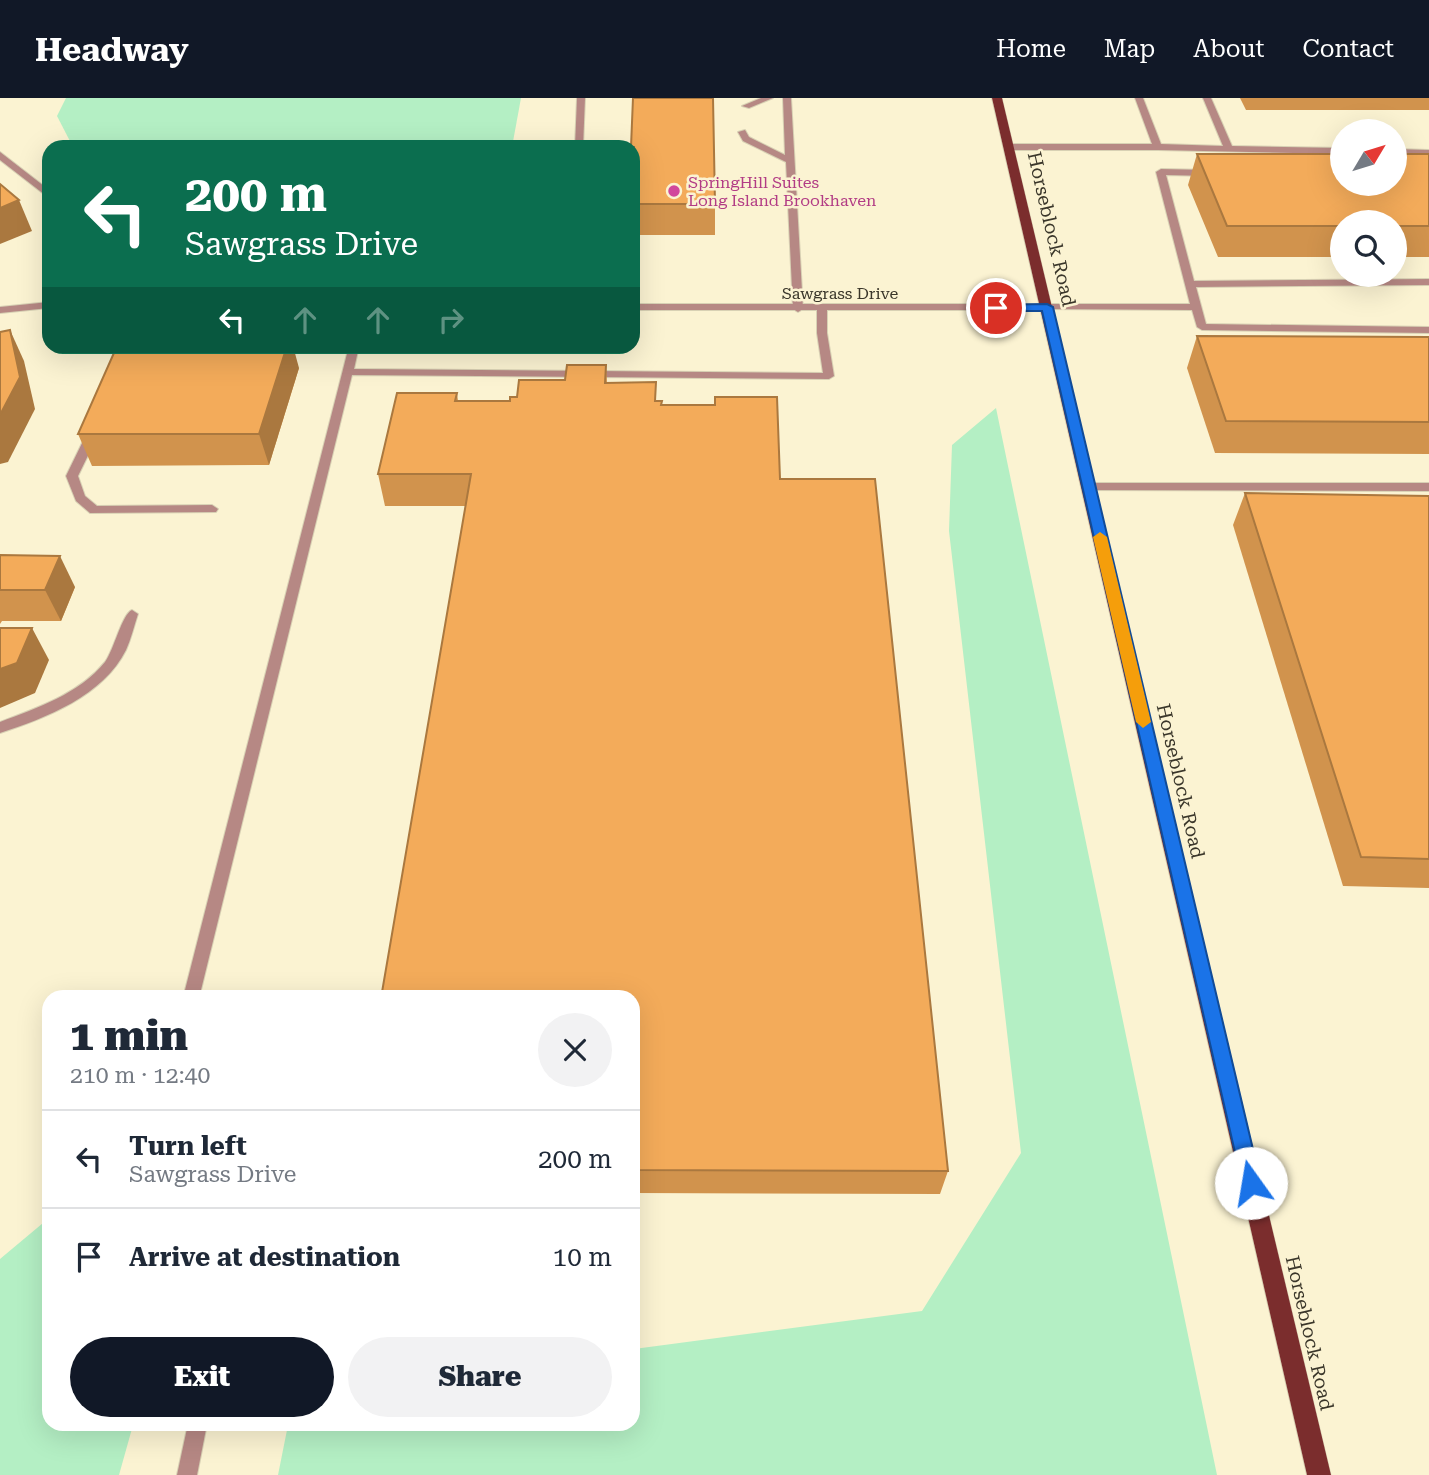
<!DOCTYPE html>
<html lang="en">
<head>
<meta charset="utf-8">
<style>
  body { margin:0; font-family:"Roboto Serif",serif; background:#f2f2f3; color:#1f2937; height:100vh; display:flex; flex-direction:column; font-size:26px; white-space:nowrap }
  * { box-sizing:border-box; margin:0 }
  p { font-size:23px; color:#747a83 }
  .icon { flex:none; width:38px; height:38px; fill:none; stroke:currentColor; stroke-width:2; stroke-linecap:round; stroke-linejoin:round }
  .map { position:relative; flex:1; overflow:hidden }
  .details { position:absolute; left:42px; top:892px; width:598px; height:441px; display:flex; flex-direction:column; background:#fff; border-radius:21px; box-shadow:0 7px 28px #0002 }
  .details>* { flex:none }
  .banner { position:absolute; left:42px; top:42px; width:598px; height:214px; border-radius:21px; box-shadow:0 7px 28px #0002; background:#0b6e4f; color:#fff; overflow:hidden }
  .needle { width:46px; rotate:52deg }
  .buttons { position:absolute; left:1330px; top:21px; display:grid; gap:14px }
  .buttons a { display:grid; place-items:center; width:77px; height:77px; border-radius:50%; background:#fff; box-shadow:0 7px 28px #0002; font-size:35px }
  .pin { position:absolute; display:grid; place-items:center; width:60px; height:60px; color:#fff; margin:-30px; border:4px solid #fff; border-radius:50%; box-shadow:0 2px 7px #0007 }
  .me { position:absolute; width:77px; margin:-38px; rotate:347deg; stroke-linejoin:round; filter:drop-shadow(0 0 5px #0008) }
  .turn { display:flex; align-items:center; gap:24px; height:147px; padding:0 28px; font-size:32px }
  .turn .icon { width:91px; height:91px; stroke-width:2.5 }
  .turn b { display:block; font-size:49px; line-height:60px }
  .lanes { display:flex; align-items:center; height:66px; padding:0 28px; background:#0003; justify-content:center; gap:35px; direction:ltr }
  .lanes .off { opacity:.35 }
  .round { display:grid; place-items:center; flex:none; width:74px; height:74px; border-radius:37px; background:#f2f2f3 }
  .headline { display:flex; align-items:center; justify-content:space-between; height:119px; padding:0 28px }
  h1 { font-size:42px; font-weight:800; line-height:52px }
  .button { display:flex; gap:14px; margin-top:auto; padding:14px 28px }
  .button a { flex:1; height:80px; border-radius:42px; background:#111827; color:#fff; font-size:28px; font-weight:800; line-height:80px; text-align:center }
  .button a+a { background:#f2f2f3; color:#1f2937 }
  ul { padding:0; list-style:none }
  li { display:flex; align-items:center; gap:21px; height:98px; padding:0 28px; border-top:2px solid #e0e1e3 }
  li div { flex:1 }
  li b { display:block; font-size:26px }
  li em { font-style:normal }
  header { display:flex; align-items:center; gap:42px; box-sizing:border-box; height:98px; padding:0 35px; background:#111827; color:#fff }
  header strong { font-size:33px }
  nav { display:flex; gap:38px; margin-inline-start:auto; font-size:24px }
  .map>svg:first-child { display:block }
  .green { fill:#b4efc4 }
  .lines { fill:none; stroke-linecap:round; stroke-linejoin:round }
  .lane-casing { stroke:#d8d1b4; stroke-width:2 }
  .street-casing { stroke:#d8d1b4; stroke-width:2 }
  .primary-casing { stroke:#d8d1b4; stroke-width:1 }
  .lane { fill:#b68884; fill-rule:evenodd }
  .street { fill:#b68884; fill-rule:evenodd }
  .primary { fill:#7b2d2d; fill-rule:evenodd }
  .wall { fill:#d1934d }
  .shaded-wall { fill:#aa783f }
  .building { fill:#f3ab5a; stroke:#aa783f; stroke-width:2 }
  .route { fill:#1a73e8; stroke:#114b97; stroke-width:2 }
  .slow { fill:#f59e0b }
  .hotel-dot { fill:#d1479c; stroke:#fbf3d2; stroke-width:2.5 }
  .labels { text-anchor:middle; stroke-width:5; stroke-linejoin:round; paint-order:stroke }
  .far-hotel-label { font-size:16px; fill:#b23c85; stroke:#fbf3d2; text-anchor:start }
  .far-street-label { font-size:16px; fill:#3a362a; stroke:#fbf3d2 }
  .street-label { font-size:19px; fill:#3a362a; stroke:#fbf3d2 }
</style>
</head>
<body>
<header>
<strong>Headway</strong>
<nav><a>Home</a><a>Map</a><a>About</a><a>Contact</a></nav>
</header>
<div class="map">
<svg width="1429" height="1377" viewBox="0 0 1429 1377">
  <rect width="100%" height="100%" fill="#fbf3d2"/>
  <!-- green -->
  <g class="green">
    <path d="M66 0H521L512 49H73L57 18Z"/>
    <path d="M996 310 1217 1377H278L288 1327 634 1326V1251L922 1213 1021 1055 949 433 952 347Z"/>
    <path d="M49 1120V1326L133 1327 119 1377H0V1161Z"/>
  </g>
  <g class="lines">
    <defs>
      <g id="lane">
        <path d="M577 0H585L583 49H575Z"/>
        <path d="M761 0H773L749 10 742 8Z"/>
        <path d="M783 0H791L803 211 798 214 793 211 786 64 743 43 738 34 745 32 749 39 785 57Z"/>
        <path d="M1135 0H1143L1161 46 1223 48 1203 0H1211L1232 48 1342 50V56L1158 52H1009L1005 49 1009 46H1152Z"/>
        <path d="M1395 51 1429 52V58L1395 57Z"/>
        <path d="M0 54 49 92V100L0 62Z"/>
        <path d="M1161 71 1209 72 1214 75 1209 78 1166 77 1194 183 1429 181V187L1196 189 1206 226 1429 229V235L1202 232 1197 229 1192 212 1043 211V207L1047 206H1190L1156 74Z"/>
        <path d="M822 208 827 211V235L834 278 829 281 352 277 199 900H183L349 248H359L354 271 823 275 817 235V211Z"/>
        <path d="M92 333 98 337 78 378 85 398 97 408 212 407 218 411 216 414 90 415 76 403 66 378 86 337Z"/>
        <path d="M1088 385H1429V393L1084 392V386Z"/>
        <path d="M132 512 138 516C134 528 131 541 126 552 103 598 46 620 0 635V624C37 610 79 596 105 564 114 552 122 516 132 512Z"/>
        <path d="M188 1326H207L197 1377H177Z"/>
      </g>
      <g id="street">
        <path d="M49 204V210L0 215V209Z"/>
        <path d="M634 206H1047L1052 209 1047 212H634Z"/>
      </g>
      <path id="primary" d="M992 0H1002L1331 1377H1307Z"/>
    </defs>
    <!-- lane casing -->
    <use href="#lane" class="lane-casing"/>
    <!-- street casing -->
    <use href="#street" class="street-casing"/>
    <!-- primary casing -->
    <use href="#primary" class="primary-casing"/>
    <!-- lane -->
    <use href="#lane" class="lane"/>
    <!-- street -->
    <use href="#street" class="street"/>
    <!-- primary -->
    <use href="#primary" class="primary"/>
  </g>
  <!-- wall -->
  <g class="wall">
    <path d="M1240 0H1429V12H1246Z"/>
    <path d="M634 49 715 106V137H634Z"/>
    <path d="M1197 56H1429V159H1395V124H1342V159H1218L1188 87Z"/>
    <path d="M1197 238 1429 239V356L1215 355 1187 270Z"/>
    <path d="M606 267 607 285 657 303 780 381 948 1073 940 1096 634 1095V900L465 408H385L378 376 457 295 458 303H510L517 299Z"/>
    <path d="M299 270 269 367 92 368 78 336Z"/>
    <path d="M1245 395 1429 398V790L1343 788 1233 427Z"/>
    <path d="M0 457 75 489 61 523H2L0 526Z"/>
  </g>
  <!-- shaded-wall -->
  <g class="shaded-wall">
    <path d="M19 102 32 133 0 146V110Z"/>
    <path d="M10 232 24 263 35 311 8 364 0 366V317Z"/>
    <path d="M287 248H293L299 270 269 367 259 336Z"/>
    <path d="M60 458 75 489 61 523 45 492Z"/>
    <path d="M32 530 49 562 35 595 0 610V571Z"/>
  </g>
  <!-- building -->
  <g class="building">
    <path d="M633 0H713L715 106H634V49H631Z"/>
    <path d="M1197 56H1342V86H1395V56H1429V128H1395V124H1342V128H1227Z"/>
    <path d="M0 86 19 102 0 110Z"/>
    <path d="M10 232 20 279 0 317V234Z"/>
    <path d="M1197 238 1429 239V324L1226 323Z"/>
    <path d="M117 248H287L259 336H78Z"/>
    <path d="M567 267H606L605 285 656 284 655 303H662L661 307H715V299H777L780 381H875L948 1073 634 1072V900H381L471 376H378L397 295H457L455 303H510V299H517L519 282H565Z"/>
    <path d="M1245 395 1429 398V761L1361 759Z"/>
    <path d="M0 457 60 458 45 492H0Z"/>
    <path d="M0 530H32L17 565 0 571Z"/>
  </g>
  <!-- route -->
  <path class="route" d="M1047 206 1053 209 1261 1085 1258 1092 1251 1095 1244 1092 1242 1085 1042 213H996L990 210 996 207Z"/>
  <!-- slow -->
  <path class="slow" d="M1100 434 1107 439 1151 624 1143 630 1136 624 1093 439Z"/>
  <!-- markers -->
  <circle class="hotel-dot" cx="674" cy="93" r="7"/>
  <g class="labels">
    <!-- far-hotel labels -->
    <g class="far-hotel-label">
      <text x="688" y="90">SpringHill Suites<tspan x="688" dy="18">Long Island Brookhaven</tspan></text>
    </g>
    <!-- far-street labels -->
    <g class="far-street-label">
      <text x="840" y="201">Sawgrass Drive</text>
    </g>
    <!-- street labels -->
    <g class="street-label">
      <text transform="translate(1052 131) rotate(77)" y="7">Horseblock Road</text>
      <text transform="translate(1181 683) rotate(77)" y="7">Horseblock Road</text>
      <text transform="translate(1310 1235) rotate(77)" y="7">Horseblock Road</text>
    </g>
  </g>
</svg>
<div class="buttons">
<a><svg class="needle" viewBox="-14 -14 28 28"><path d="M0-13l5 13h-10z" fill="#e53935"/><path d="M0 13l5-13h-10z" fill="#747a83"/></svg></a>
<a><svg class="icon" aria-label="search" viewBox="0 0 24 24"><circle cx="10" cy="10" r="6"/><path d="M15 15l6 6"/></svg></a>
</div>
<div class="pin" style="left:996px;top:210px;background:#d93025"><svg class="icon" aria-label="arrive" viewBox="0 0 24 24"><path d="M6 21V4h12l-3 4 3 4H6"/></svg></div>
<svg class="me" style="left:1251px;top:1085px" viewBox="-20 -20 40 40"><circle r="19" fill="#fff"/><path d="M0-13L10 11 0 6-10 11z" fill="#1a73e8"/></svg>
<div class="banner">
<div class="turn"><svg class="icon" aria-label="left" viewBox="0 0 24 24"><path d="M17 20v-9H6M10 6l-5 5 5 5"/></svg><div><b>200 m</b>Sawgrass Drive</div></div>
<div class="lanes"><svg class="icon" aria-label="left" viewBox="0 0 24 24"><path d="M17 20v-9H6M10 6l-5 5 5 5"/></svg><svg class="icon off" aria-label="ahead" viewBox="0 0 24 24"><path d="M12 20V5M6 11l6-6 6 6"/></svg><svg class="icon off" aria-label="ahead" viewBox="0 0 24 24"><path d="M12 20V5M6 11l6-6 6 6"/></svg><svg class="icon off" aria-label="right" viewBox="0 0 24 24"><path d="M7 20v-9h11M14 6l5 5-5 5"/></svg></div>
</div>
<section class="details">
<div class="headline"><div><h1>1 min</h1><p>210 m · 12:40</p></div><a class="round"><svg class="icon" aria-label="close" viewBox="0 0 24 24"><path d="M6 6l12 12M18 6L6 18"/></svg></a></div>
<ul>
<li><svg class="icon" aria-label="left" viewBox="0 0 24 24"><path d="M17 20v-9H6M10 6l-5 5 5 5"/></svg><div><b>Turn left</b><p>Sawgrass Drive</p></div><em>200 m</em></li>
<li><svg class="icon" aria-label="arrive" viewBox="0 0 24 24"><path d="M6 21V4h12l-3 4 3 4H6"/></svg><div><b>Arrive at destination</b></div><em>10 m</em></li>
</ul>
<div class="button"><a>Exit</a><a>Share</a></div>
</section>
</div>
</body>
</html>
